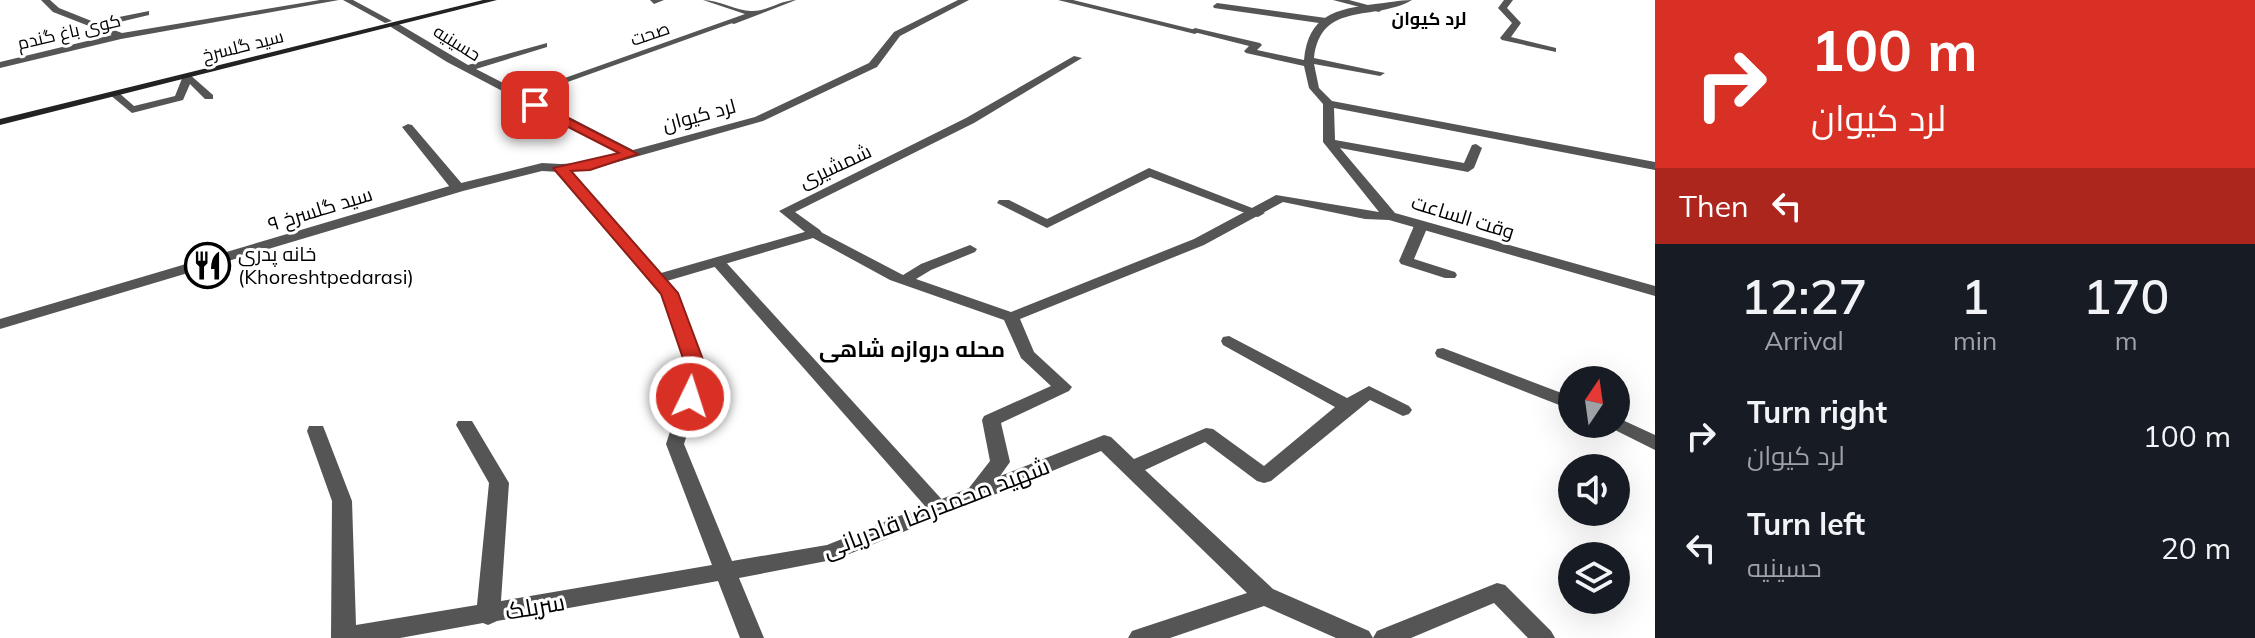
<!DOCTYPE html>
<html lang="en">
<head>
<meta charset="utf-8">
<style>
  body { margin:0; font-family:Mulish,Cairo,sans-serif; background:#20242c; color:#f1f3f6; height:100vh; display:flex; flex-direction:column; font-size:30px; white-space:nowrap }
  * { box-sizing:border-box; margin:0 }
  p { font-size:26px; color:#9ea1a6 }
  .icon { flex:none; width:44px; height:44px; fill:none; stroke:currentColor; stroke-width:2; stroke-linecap:round; stroke-linejoin:round }
  .map { position:relative; flex:1; overflow:hidden }
  .side { display:flex; flex-direction:column; background:#171b24; width:600px }
  .side>* { flex:none }
  .banner { background:#d93025; color:#fff; overflow:hidden }
  .needle { width:52px; rotate:13deg }
  .controls { position:absolute; left:1558px; top:366px; display:grid; gap:16px }
  .controls a { display:grid; place-items:center; width:72px; height:72px; border-radius:50%; background:#171b24; box-shadow:0 8px 32px #0002; font-size:40px }
  .pin { position:absolute; display:grid; place-items:center; width:68px; height:68px; color:#fff; margin:-34px; border-radius:16px; box-shadow:0 4px 12px #0006 }
  .me { position:absolute; width:88px; margin:-44px; rotate:4deg; stroke-linejoin:round; filter:drop-shadow(0 0 6px #0008) }
  .turn { display:flex; align-items:center; gap:28px; height:168px; padding:0 24px; font-size:36px }
  .turn .icon { width:104px; height:104px; stroke-width:2.5 }
  .turn b { display:block; font-size:56px; line-height:68px }
  .then { display:flex; align-items:center; height:76px; padding:0 24px; background:#0003; gap:16px; font-size:30px }
  .eta { display:flex; justify-content:space-evenly; align-items:center; height:136px; text-align:center }
  .eta b { font-size:48px; font-weight:600; line-height:56px }
  ul { padding:0; list-style:none }
  li { display:flex; align-items:center; gap:24px; height:112px; padding:0 24px }
  li div { flex:1 }
  li b { display:block; font-size:30px }
  li em { font-style:normal }
  main { display:flex; flex:1; min-height:0 }
  .map>svg:first-child { display:block }
  .lines { fill:none; stroke-linecap:round; stroke-linejoin:round }
  .lane { fill:#555; fill-rule:evenodd }
  .street { fill:#555; fill-rule:evenodd }
  .secondary { fill:#222; fill-rule:evenodd }
  .route { fill:#d93025; stroke:#8d1f18; stroke-width:2 }
  .labels { text-anchor:middle; stroke-width:6; stroke-linejoin:round; paint-order:stroke }
  .far-neighbourhood-label { font-size:18px; font-weight:bold; fill:#000; stroke:#fff }
  .far-street-label { font-size:18px; fill:#000; stroke:#fff }
  .street-label { font-size:20px; fill:#000; stroke:#fff }
  .poi-label { font-size:20px; fill:#000; stroke:#fff; text-anchor:start }
  .neighbourhood-label { font-size:22px; font-weight:bold; fill:#000; stroke:#fff }
  .near-street-label { font-size:24px; fill:#000; stroke:#fff }
</style>
</head>
<body>
<main>
<div class="map">
<svg width="1655" height="638" viewBox="0 0 1655 638">
  <rect width="100%" height="100%" fill="#fff"/>
  <g class="lines">
    <!-- lane -->
    <g class="lane">
      <path d="M1058 0H1073L1200 31 1195 34Z"/>
      <path d="M1333 0H1349L1383 9 1379 12Z"/>
      <path d="M1504 0H1513L1507 8 1521 23 1511 37 1556 48V52L1502 40 1500 38 1512 23 1498 8Z"/>
      <path d="M1217 3 1326 18 1330 21 1326 24 1214 8 1213 6Z"/>
      <path d="M731 19 738 21 523 98 514 96Z"/>
      <path d="M1074 56 1082 58 974 123 795 212 820 230 822 233 820 236H810L779 211 966 118Z"/>
      <path d="M188 73 213 95V99H205L190 84 183 100 132 113 109 94 118 92 134 106 175 96 183 76Z"/>
      <path d="M542 163 560 164 566 168 560 172 542 171 463 191 0 329V319L453 185Z"/>
      <path d="M1149 168 1265 213 1258 217 1253 216 1150 177 1047 228 997 203 999 200H1009L1047 219Z"/>
      <path d="M1421 222 1428 226 1414 259 1455 272 1457 275 1455 278H1445L1401 264 1399 261 1414 226Z"/>
      <path d="M718 258 723 259 946 504 949 509 946 514 939 517 932 514 713 265 711 262Z"/>
    </g>
    <!-- street -->
    <g class="street">
      <path d="M41 0H50L59 8 94 22 149 11V15L103 26 122 33 320 0H339L121 39 0 68V62L112 35 53 12Z"/>
      <path d="M343 0H353L392 21 385 23Z"/>
      <path d="M650 0H664L654 4Z"/>
      <path d="M703 0C720 0 738 12 753 11 768 11 781 0 796 0L734 24 731 23V19L745 14Z"/>
      <path d="M958 0H969L900 36 877 67 763 121 589 170 570 171 661 273 815 229 903 275 921 264 970 245 977 249 975 252 931 270 916 279 1011 312 1194 239 1276 195 1379 212 1323 142V104L1309 88 1304 66 1246 53 1244 51 1249 46 1190 31 1195 28 1260 43 1262 45 1257 50 1304 60C1308 15 1336 9 1375 4 1387 3 1399 0 1412 0 1374 22 1321 0 1314 58L1385 73 1380 76 1314 64 1319 88 1332 101 1655 162V170L1334 108 1335 140 1464 163 1472 145 1476 144 1482 148 1474 168 1468 172 1340 148 1395 213 1655 286V296L1389 220 1365 219 1283 202 1204 245 1020 319 1034 352 1072 387 1069 391 1001 423 1010 462 1000 476 1104 435 1111 437 1134 459 1206 428 1213 429 1264 466 1335 407 1223 345 1221 341 1223 337 1229 336 1347 398 1369 386 1409 406 1412 410 1409 414 1403 416 1370 400 1271 481 1264 483 1257 481 1205 442 1145 470 1273 589 1369 631 1373 638H1336L1264 606 1170 638H1128L1132 631 1247 593 1101 451 837 559 739 578 764 638H740L718 581 497 621 488 625 483 623 400 638H331L332 501 307 431 309 426H323L325 431 352 501 356 625 477 605 489 483 456 425 458 421H472L509 483 501 601 712 565 666 444 689 373 663 294 554 168 560 164 585 163 621 153 447 62 391 27V23H397L468 65 547 43V47L476 69 633 150 755 117 869 63 894 32ZM813 238 890 280 1004 320 1021 358 1051 386 984 416 982 420 990 461 969 488 827 545 732 561 684 444 707 373 678 293 667 281Z"/>
      <path d="M408 124 412 125 463 185V191H453L402 127Z"/>
      <path d="M1443 348 1572 397V410L1437 357 1435 353 1437 349Z"/>
      <path d="M1616 417 1655 435V450L1609 427 1607 424H1616Z"/>
      <path d="M1497 583 1505 585 1551 631 1555 638H1528L1494 603 1411 638H1373L1377 631Z"/>
    </g>
    <!-- secondary -->
    <path class="secondary" d="M483 0H497L0 125V119Z"/>
  </g>
  <!-- route -->
  <path class="route" d="M535 101 638 154 590 170 571 171 678 293 708 373 698 402 690 404 680 397 688 373 661 294 553 168 619 153 531 108 529 105Z"/>
  <!-- icons -->
  <defs>
    <symbol id="restaurant-ring" viewBox="-11 -11 22 22"><circle r="9.5" fill="#fff" stroke="#000" stroke-width="1.5"/><path d="M-5-6h1v4h1v-4h1v4h1v-4h1v5L-1.5 .5V6h-2V.5L-5-1ZM5-6V6H3V1.5H1.5Q1.5-4 5-6Z" fill="#000"/></symbol>
  </defs>
  <g fill-rule="evenodd">
    <use href="#restaurant-ring" x="182" y="240" width="51" height="51"/>
  </g>
  <g class="labels">
    <!-- far-neighbourhood labels -->
    <g class="far-neighbourhood-label">
      <text x="1429" y="25">لرد کیوان</text>
    </g>
    <!-- far-street labels -->
    <g class="far-street-label">
      <text transform="translate(69 32) rotate(-13)" y="6">کوی باغ گندم</text>
      <text transform="translate(650 34) rotate(-19)" y="6">صحت</text>
      <text transform="translate(457 43) rotate(32)" y="6">حسینیه</text>
      <text transform="translate(243 46) rotate(-14)" y="6">سید گلسرخ</text>
    </g>
    <!-- street labels -->
    <g class="street-label">
      <text transform="translate(699 115) rotate(-15)" y="7">لرد کیوان</text>
      <text transform="translate(835 166) rotate(-25)" y="7">شمشیری</text>
      <text transform="translate(320 209) rotate(-17)" y="7">سید گلسرخ ۹</text>
      <text transform="translate(1463 217) rotate(17)" y="7">وقت الساعت</text>
    </g>
    <!-- poi labels -->
    <g class="poi-label">
      <text x="238" y="261">خانه پدری<tspan x="238" dy="23">(Khoreshtpedarasi)</tspan></text>
    </g>
    <!-- neighbourhood labels -->
    <g class="neighbourhood-label">
      <text x="912" y="357">محله دروازه شاهی</text>
    </g>
    <!-- near-street labels -->
    <g class="near-street-label">
      <text transform="translate(936 508) rotate(-21)" y="8">شهید محمدرضا قادریانی</text>
      <text transform="translate(535 607) rotate(-10)" y="8">سریلک</text>
    </g>
  </g>
</svg>
<div class="controls">
<a><svg class="needle" viewBox="-14 -14 28 28"><path d="M0-13l5 13h-10z" fill="#e53935"/><path d="M0 13l5-13h-10z" fill="#9ea1a6"/></svg></a>
<a><svg class="icon" aria-label="sound" viewBox="0 0 24 24"><path d="M4 9h4l5-4v14l-5-4H4zM17 9q2 3 0 6"/></svg></a>
<a><svg class="icon" aria-label="layers" viewBox="0 0 24 24"><path d="M12 4l9 5-9 5-9-5zM3 14l9 5 9-5"/></svg></a>
</div>
<div class="pin" style="left:535px;top:105px;background:#d93025"><svg class="icon" aria-label="arrive" viewBox="0 0 24 24"><path d="M6 21V4h12l-3 4 3 4H6"/></svg></div>
<svg class="me" style="left:690px;top:397px" viewBox="-20 -20 40 40"><circle r="17" fill="#d93025" stroke="#fff" stroke-width="3"/><path d="M0-11L8 9 0 5-8 9z" fill="#fff"/></svg>
</div>
<section class="side">
<div class="banner">
<div class="turn"><svg class="icon" aria-label="right" viewBox="0 0 24 24"><path d="M7 20v-9h11M14 6l5 5-5 5"/></svg><div><b>100 m</b>لرد کیوان</div></div>
<div class="then">Then<svg class="icon" aria-label="left" viewBox="0 0 24 24"><path d="M17 20v-9H6M10 6l-5 5 5 5"/></svg></div>
</div>
<div class="eta">
<div><b>12:27</b><p>Arrival</p></div>
<div><b>1</b><p>min</p></div>
<div><b>170</b><p>m</p></div>
</div>
<ul>
<li><svg class="icon" aria-label="right" viewBox="0 0 24 24"><path d="M7 20v-9h11M14 6l5 5-5 5"/></svg><div><b>Turn right</b><p>لرد کیوان</p></div><em>100 m</em></li>
<li><svg class="icon" aria-label="left" viewBox="0 0 24 24"><path d="M17 20v-9H6M10 6l-5 5 5 5"/></svg><div><b>Turn left</b><p>حسینیه</p></div><em>20 m</em></li>
</ul>
</section>
</main>
</body>
</html>
